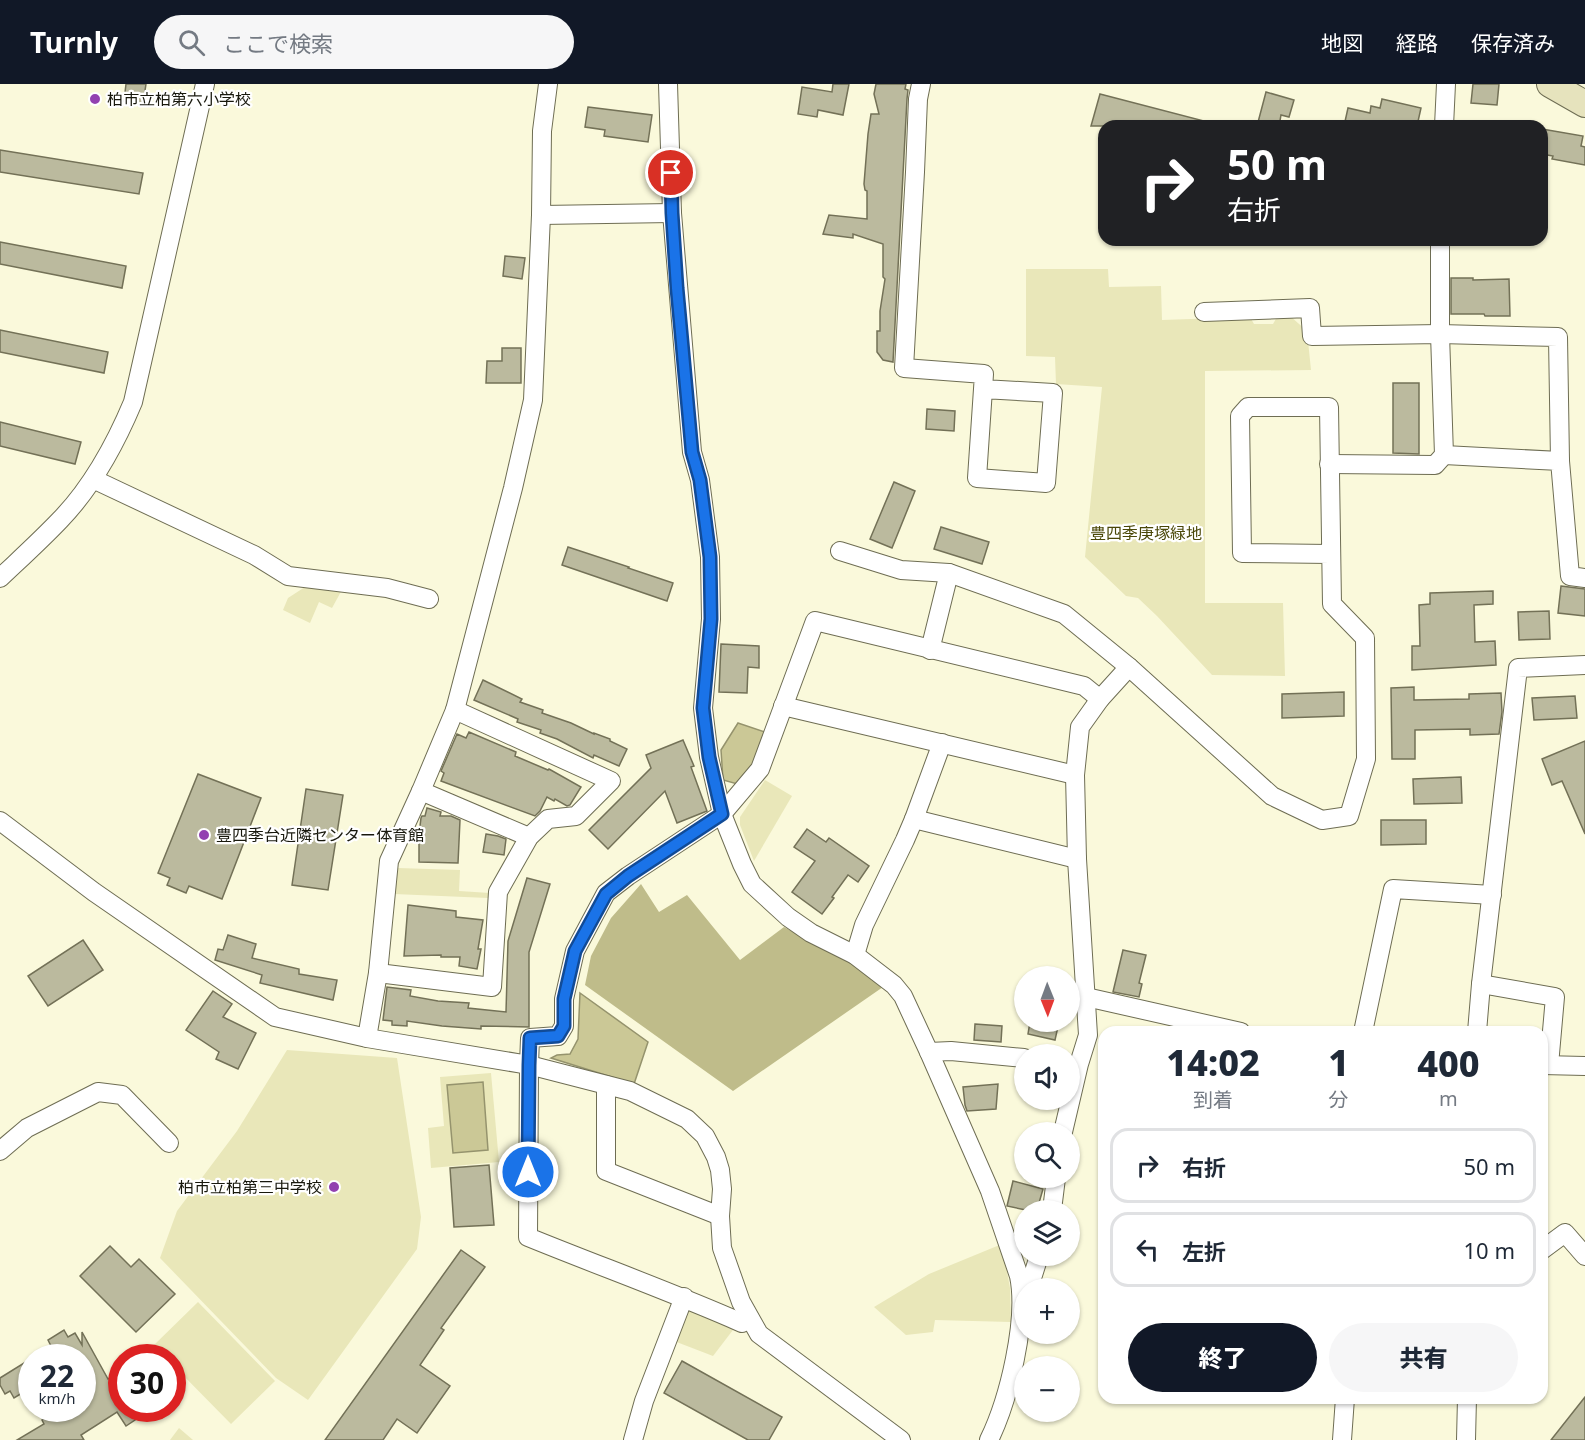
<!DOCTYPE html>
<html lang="ja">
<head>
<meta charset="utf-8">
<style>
  body { margin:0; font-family:"Noto Sans","Noto Sans JP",sans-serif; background:#f6f6f7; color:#1f2937; height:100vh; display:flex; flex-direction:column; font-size:22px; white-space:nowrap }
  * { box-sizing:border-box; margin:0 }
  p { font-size:20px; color:#747a83 }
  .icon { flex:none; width:33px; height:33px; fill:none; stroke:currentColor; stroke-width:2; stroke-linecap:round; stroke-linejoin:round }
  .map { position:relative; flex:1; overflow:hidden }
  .side { position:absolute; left:1098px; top:942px; width:450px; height:378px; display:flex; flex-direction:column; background:#fff; border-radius:18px; box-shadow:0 2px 4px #0004 }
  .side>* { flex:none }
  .top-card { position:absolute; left:1098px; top:36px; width:450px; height:126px; border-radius:18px; box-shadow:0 2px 4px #0004; background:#202124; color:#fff; overflow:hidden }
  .needle { width:39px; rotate:179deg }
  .fabs { position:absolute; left:1014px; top:882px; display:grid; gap:12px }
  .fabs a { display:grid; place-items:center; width:66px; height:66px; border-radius:50%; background:#fff; box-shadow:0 2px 4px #0004; font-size:30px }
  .speed { position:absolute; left:18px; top:1260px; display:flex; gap:12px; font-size:30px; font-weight:700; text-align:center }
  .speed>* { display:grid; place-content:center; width:78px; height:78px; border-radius:50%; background:#fff; box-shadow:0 2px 4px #0004; line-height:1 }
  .speed small { font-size:15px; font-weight:400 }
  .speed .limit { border:9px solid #d22; background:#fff; color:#111 }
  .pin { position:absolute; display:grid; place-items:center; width:51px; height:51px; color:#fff; margin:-26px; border:3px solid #fff; border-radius:50%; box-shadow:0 2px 6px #0007 }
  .me { position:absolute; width:66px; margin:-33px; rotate:0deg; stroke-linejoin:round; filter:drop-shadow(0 0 4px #0008) }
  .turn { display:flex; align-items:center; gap:21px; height:126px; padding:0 30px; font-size:27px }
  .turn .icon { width:78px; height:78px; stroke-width:2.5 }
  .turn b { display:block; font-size:42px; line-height:51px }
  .eta { display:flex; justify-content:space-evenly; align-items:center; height:102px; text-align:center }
  .eta b { font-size:36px; font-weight:800; line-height:42px }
  .primary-button { display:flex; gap:12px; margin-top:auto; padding:12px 30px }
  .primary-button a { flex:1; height:69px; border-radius:36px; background:#111827; color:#fff; font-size:24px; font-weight:800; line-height:69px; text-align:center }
  .primary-button a+a { background:#f6f6f7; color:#1f2937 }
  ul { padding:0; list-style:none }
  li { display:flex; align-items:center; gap:18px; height:75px; margin:0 12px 9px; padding:0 18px; border:3px solid #e0e1e3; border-radius:18px }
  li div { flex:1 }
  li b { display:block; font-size:22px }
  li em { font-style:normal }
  header { display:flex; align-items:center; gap:36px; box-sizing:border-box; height:84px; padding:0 30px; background:#111827; color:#fff }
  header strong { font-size:28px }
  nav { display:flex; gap:33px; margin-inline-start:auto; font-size:21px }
  .search { width:420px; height:54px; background:#f6f6f7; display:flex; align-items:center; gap:15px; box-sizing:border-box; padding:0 21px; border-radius:33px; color:#747a83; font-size:22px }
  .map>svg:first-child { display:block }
  .green { fill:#e9e7b9 }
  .forest { fill:#bfbc8a }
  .water { fill:#cbc896; stroke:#95936d; stroke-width:1.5 }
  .building { fill:#bbba9e; stroke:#737157; stroke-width:1.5 }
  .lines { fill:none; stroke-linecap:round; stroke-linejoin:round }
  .minor-casing { stroke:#6e6d53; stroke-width:20 }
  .secondary-casing { stroke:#6e6d53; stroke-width:28 }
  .minor { stroke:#fff; stroke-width:18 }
  .secondary { stroke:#e6e3bd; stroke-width:26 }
  .route-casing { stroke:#114b97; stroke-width:15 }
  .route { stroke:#1a73e8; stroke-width:10 }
  .poi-dot { fill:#9241b0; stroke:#fff; stroke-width:2 }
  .labels { text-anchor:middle; stroke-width:4.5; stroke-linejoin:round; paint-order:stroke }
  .poi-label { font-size:16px; fill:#18180d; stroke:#fff; text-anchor:start }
  .park-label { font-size:16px; fill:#4a4708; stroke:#fff }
</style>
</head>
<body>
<header>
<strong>Turnly</strong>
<div class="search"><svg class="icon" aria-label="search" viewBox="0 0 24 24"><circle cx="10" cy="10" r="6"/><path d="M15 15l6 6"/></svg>ここで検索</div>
<nav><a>地図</a><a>経路</a><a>保存済み</a></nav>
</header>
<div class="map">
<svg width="1585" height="1356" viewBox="0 0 1585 1356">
  <rect width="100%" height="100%" fill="#faf9db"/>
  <!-- green -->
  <g class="green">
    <path d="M1026 185H1108L1109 203 1161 202 1162 236 1250 233 1254 240H1273L1277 233 1290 232 1307 247 1311 286 1205 287V519H1283L1285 592 1212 591 1157 532 1138 514 1126 512 1085 473 1102 303 1056 300 1055 273 1026 272Z"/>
    <path d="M305 503H326L343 504 332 524 319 518 310 539 283 526 288 514Z"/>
    <path d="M765 696 792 712 754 777 740 741V733Z"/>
    <path d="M398 784 460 786 459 807 490 809 488 814 394 810Z"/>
    <path d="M287 966 397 974 421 1133 417 1165 308 1316 276 1294 160 1174 177 1127 237 1047Z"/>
    <path d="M491 989 499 1078 431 1084 428 1044 444 1042 440 993Z"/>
    <path d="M1002 1160 1010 1204 1011 1238 935 1236 933 1248 906 1251 874 1223 929 1190Z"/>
    <path d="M198 1218 275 1297 231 1340 173 1281 172 1274 165 1273 153 1262Z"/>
    <path d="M697 1223 736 1242 713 1272 674 1257 684 1228Z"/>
    <path d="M179 1344 193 1356H170Z"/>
  </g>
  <!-- forest -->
  <path class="forest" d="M641 800 659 828 687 811 740 876 784 843 855 882 883 903 733 1007 585 901 591 872 611 834Z"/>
  <!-- water -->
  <g class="water">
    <path d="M738 639 768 649 748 693 741 701 723 696 721 666Z"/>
    <path d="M580 909 648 958 634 1000 551 974 557 971 570 970 578 955Z"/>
    <path d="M483 998 488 1066 453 1069 447 1001Z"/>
  </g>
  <!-- building -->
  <g class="building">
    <path d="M126 0H146L143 20 124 17Z"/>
    <path d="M833 0H849L843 31 818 26 817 33 798 30 802 3 832 8Z"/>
    <path d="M876 0H906L905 5 908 6 907 15 893 278 883 276 877 268V247H880V227L885 195 883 193V160L853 150V154L823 150 829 131 867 135V107L865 106 864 100 868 50 871 30H879L874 10Z"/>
    <path d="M1473 0H1499L1497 21 1471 19Z"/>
    <path d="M1266 8 1294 16 1289 33 1281 31 1279 42H1257Z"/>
    <path d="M1100 10 1204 37V42H1091Z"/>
    <path d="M1382 15 1421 24 1417 42H1344L1348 24 1370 29 1371 22 1380 24Z"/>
    <path d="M588 23 652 31 648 58 604 52 605 46 585 43Z"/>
    <path d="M1542 45 1583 52 1581 62 1585 63V81L1552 75 1553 72 1542 70Z"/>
    <path d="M0 66 143 89 139 110 0 88Z"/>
    <path d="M0 158 126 182 122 204 0 180Z"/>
    <path d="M505 172 525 174 522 195 503 192Z"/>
    <path d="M1451 194H1473V196L1509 195 1510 232H1485L1484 230H1451Z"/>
    <path d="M0 246 108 268 104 289 0 268Z"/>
    <path d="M502 264H521V299H486L487 277H502Z"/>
    <path d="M1393 299H1419V370L1393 369Z"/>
    <path d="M927 325 955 327 954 347 926 345Z"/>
    <path d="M0 338 81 358 75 380 0 362Z"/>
    <path d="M894 398 915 407 892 464 870 455Z"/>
    <path d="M941 443 989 458 982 480 934 465Z"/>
    <path d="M568 463 629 483 628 484 673 499 667 517 562 481Z"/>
    <path d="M1561 502 1585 505V532L1558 529Z"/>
    <path d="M1493 507V520L1474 521 1475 558 1495 557 1496 581 1412 586V562H1420L1419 521 1430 520V509Z"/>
    <path d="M1549 527 1550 555 1519 556 1518 528Z"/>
    <path d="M721 560 759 562V584L748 583 747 609 719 608Z"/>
    <path d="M483 596 522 615 520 618 543 626 542 629 571 639 594 650V649L610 655V657L627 665 619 682 594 671 593 674 557 655 540 649 541 646 517 638 518 635 474 616Z"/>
    <path d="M1414 603V616L1469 615V610L1501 609 1502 628 1499 650 1470 651V645L1415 646V675H1392L1391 604Z"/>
    <path d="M1344 608V632L1282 634V610Z"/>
    <path d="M1575 612 1577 634 1534 636 1532 614Z"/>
    <path d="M469 648 516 668 515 672 548 686 549 685 581 703 570 721 567 722 555 715 554 717 547 713 540 727 535 732 441 697 444 689 441 687 457 650 466 654Z"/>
    <path d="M683 656 694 682 691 683 707 727 677 739 665 707 608 765 589 746 651 684 646 671Z"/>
    <path d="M1585 657V750L1562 697 1552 701 1542 675Z"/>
    <path d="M198 690 261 714 222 815 189 802 186 809 167 801 170 794 158 789Z"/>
    <path d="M1461 693 1462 719 1414 720 1413 695Z"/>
    <path d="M306 705 343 711 328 806 292 801Z"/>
    <path d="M427 724 441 728 440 732H451L460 736 458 779 419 778V750L421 734 422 732H425Z"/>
    <path d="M1381 736H1426V760L1381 761Z"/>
    <path d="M807 745 826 758 829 754 869 782 858 798 848 791 832 813 834 814 822 830 792 808 815 777 794 763Z"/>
    <path d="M486 750 498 752 506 755 504 771 483 768Z"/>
    <path d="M527 794 550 800 529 868V943L481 942V945L442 942 407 937V942L392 941V937L383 936 387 903 411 906 410 912 438 917 469 919 468 924 506 928 508 857Z"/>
    <path d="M408 821 456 827V833L483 836 478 865H481L477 885 459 882 460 873H441V871L404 872Z"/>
    <path d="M228 851 256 860 252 874 299 885V890L337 896 333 916 260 899 262 891 215 876 218 865 223 866Z"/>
    <path d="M83 856 103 886 48 922 28 892Z"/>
    <path d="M1123 866 1146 871 1139 899 1142 900 1139 913 1113 908Z"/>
    <path d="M213 907 232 920 223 933 256 949 238 985 216 975 219 968 186 946Z"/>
    <path d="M1030 938H1059L1055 956 1028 950Z"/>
    <path d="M975 940 1002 942 1001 958 974 956Z"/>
    <path d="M998 1000 996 1025 967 1027 965 1021 963 1003Z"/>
    <path d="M489 1081 494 1141 454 1143 450 1084Z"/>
    <path d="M1013 1097 1043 1105 1037 1126H1026L1007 1122Z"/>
    <path d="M110 1162 131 1183 139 1175 175 1210 136 1248 80 1192Z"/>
    <path d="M461 1166 485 1183 441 1244 444 1246 420 1281 450 1302 417 1349 397 1335 383 1356H325Z"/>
    <path d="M64 1246 68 1253 75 1249 82 1261V1248L108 1295 122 1287V1324H153L126 1342 117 1328 81 1351 84 1356H17L44 1340 42 1336 60 1324H82V1274H32L51 1262 48 1256Z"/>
    <path d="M32 1274V1303L14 1314 10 1307 5 1310 0 1301V1294Z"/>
    <path d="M682 1277 782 1333 769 1356H748L664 1309Z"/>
    <path d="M1585 1313V1356H1551Z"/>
  </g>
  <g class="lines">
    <defs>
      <g id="minor">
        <path d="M668 0 672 129 692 368 700 396 710 473 711 535 703 624 709 673 722 730 742 780 752 800 788 833 811 849 855 871 894 901 903 912 929 968 990 1107 1019 1192C1028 1236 1009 1315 989 1356"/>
        <path d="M921 0 918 15 915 88 904 284 984 290 983 305 977 394 1046 399 1053 309 983 305"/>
        <path d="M1444 42 1446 0"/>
        <path d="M541 131 672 129"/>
        <path d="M1440 156V250L1444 371 1560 377 1570 492 1585 494"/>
        <path d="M1204 228 1310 224 1312 252 1440 250 1558 253 1560 377"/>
        <path d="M1329 380 1435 381 1444 371"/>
        <path d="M93 395 254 471 288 492 387 504 429 515"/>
        <path d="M840 467 901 486 949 489 1064 530 1129 583 1272 712 1322 736 1349 732 1366 675 1365 554 1332 520 1329 323H1248L1240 332 1242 469 1330 470"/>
        <path d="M0 494C20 475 41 456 60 436 93 402 115 361 133 318L205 0"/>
        <path d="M930 566 949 489"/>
        <path d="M783 622 1075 691"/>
        <path d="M942 659 914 735 1077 775"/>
        <path d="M421 707 529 753"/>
        <path d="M0 737 94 808 275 933 367 954 529 981 630 1007 687 1035 705 1052 716 1073 720 1086 722 1105 720 1132 722 1164 741 1218 759 1250 901 1356"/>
        <path d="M855 871 864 841 905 756 914 735"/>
        <path d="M378 889 492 903 498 808 529 753 548 735 576 732 611 697 455 626"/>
        <path d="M1481 900 1555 913 1549 981"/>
        <path d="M1086 913 1241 948"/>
        <path d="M1363 948 1393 805 1492 811"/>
        <path d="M1477 948 1481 900 1518 584 1585 581"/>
        <path d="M367 954 378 889 389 777 421 707 455 626 513 404 533 316 541 131 542 47 548 0"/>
        <path d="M929 968 951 967 1024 974"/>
        <path d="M1542 981 1585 982"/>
        <path d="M606 1001V1087L720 1132"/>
        <path d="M1063 1048 1079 980 1088 951 1077 775 1075 691 1080 643 1100 615 1129 583"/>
        <path d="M0 1067 27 1044 98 1008 122 1011 169 1059"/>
        <path d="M1052 1126 1056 1094"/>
        <path d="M1542 1166 1565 1149 1585 1172"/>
        <path d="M1026 1204 1033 1191 1039 1172"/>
        <path d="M750 1235 742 1239C672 1208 599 1182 528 1153L529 981 530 954 558 952 564 942V915L575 867 606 809 628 792 722 730 760 685 815 537 1084 602 1100 615"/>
        <path d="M633 1356 644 1317 684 1213"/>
        <path d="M1342 1356 1345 1314"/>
        <path d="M1466 1356 1467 1314"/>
      </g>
      <path id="secondary" d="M1550 0 1585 20"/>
    </defs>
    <!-- minor casing -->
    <use href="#minor" class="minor-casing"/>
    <!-- secondary casing -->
    <use href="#secondary" class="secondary-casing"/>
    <!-- minor -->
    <use href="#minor" class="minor"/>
    <!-- secondary -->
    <use href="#secondary" class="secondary"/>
  </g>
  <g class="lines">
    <defs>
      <path id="route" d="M528 1088 529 981 530 954 558 952 564 942V915L575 867 606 810 628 792 722 730 709 673 703 624 711 535 710 473 700 396 692 368 677 204 672 129 671 89"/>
    </defs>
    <!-- route casing -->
    <use href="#route" class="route-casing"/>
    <!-- route -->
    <use href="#route" class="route"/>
  </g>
  <!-- markers -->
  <g class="poi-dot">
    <circle cx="95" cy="15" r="6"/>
    <circle cx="204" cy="751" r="6"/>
    <circle cx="334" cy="1103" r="6"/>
  </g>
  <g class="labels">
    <!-- poi labels -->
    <g class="poi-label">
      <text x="107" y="21">柏市立柏第六小学校</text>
      <text x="216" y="757">豊四季台近隣センター体育館</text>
      <text x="322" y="1109" text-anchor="end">柏市立柏第三中学校</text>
    </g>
    <!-- park labels -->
    <g class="park-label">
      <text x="1146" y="455">豊四季庚塚緑地</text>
    </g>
  </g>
</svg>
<div class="fabs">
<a><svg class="needle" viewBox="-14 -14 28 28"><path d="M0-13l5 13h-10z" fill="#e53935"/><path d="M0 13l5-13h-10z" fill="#747a83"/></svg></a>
<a><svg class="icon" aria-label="sound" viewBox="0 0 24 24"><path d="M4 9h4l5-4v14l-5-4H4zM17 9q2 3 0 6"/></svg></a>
<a><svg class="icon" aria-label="search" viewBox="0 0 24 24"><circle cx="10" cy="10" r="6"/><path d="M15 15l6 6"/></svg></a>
<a><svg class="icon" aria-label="layers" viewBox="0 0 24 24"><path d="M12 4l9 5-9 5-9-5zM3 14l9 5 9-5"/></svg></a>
<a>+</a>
<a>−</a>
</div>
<div class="speed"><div>22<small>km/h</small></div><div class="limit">30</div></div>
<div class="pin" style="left:671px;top:89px;background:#d93025"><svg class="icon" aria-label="arrive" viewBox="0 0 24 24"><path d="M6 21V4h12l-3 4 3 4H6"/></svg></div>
<svg class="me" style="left:528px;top:1088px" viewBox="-20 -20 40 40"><circle r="17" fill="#1a73e8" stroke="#fff" stroke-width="3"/><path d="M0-11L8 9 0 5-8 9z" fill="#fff"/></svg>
<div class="top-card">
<div class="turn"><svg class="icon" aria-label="right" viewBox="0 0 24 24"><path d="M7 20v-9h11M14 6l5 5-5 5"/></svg><div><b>50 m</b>右折</div></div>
</div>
<section class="side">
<div class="eta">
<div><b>14:02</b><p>到着</p></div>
<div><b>1</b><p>分</p></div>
<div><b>400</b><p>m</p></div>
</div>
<ul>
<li><svg class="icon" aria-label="right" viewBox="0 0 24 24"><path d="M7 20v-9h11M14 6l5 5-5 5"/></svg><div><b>右折</b></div><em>50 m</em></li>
<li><svg class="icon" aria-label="left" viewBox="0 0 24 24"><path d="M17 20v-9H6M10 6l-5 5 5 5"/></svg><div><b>左折</b></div><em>10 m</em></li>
</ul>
<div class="primary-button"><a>終了</a><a>共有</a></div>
</section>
</div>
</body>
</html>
